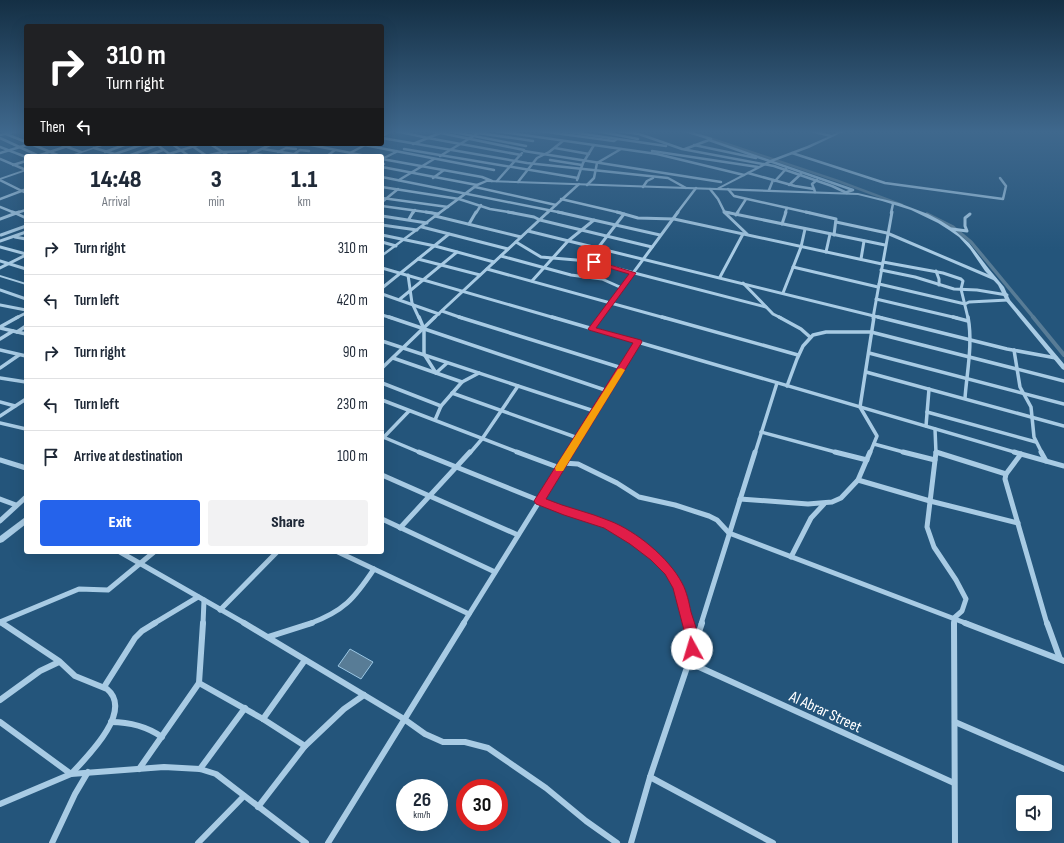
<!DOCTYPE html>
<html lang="en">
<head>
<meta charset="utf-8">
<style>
  body { margin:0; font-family:"Sofia Sans Condensed",sans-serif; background:#f2f2f3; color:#1f2937; height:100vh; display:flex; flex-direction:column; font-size:15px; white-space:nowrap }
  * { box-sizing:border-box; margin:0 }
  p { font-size:13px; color:#747a83 }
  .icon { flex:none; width:22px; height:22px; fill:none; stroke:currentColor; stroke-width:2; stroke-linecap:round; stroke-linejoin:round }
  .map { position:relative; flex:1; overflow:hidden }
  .sheet { position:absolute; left:24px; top:154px; width:360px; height:400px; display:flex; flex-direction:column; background:#fff; border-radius:4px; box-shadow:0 4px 16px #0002 }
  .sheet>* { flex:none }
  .banner { position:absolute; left:24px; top:24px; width:360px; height:122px; border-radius:4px; box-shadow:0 4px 16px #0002; background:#202124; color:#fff; overflow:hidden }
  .buttons { position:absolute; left:1016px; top:795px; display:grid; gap:8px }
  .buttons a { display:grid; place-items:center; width:36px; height:36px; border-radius:4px; background:#fff; box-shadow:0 4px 16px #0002; font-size:20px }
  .speed { position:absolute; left:396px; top:779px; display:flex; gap:8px; font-size:20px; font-weight:700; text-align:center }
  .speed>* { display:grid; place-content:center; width:52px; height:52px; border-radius:50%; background:#fff; box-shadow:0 4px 16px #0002; line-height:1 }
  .speed small { font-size:10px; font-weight:400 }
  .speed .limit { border:6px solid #d22; background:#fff; color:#111 }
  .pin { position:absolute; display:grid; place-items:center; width:34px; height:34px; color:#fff; margin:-17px; border-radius:8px; box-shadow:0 2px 6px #0006 }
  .me { position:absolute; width:44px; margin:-22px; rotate:354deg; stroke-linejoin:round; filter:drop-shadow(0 0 3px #0008) }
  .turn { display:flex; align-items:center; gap:14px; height:84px; padding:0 16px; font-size:18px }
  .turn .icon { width:52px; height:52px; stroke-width:2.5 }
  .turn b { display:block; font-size:28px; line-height:34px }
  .then { display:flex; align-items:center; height:38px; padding:0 16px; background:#0003; gap:8px; font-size:15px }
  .eta { display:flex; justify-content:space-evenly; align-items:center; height:68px; text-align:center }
  .eta b { font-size:24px; font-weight:800; line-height:28px }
  .action { display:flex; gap:8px; margin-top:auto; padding:8px 16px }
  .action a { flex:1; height:46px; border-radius:4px; background:#2563eb; color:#fff; font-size:16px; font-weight:800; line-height:46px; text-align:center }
  .action a+a { background:#f2f2f3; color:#1f2937 }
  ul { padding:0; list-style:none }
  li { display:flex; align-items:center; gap:12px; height:52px; padding:0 16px; border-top:1px solid #e0e1e3 }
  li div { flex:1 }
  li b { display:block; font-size:15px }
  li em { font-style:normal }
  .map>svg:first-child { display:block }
  .water { fill:#587c96; stroke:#9cc8e5 }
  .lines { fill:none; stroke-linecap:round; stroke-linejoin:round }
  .canal-far2 { stroke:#587c96; stroke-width:2.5 }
  .canal-far1 { stroke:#587c96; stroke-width:3.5 }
  .canal { stroke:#587c96; stroke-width:4 }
  .minor-far4 { stroke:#a8cbe4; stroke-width:2.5 }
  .minor-far3 { stroke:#a8cbe4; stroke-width:3 }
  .minor-far2 { stroke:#a8cbe4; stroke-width:3.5 }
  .minor-far1 { stroke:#a8cbe4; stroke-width:5 }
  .minor { stroke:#a8cbe4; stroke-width:6 }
  .tertiary { fill:#a8cbe4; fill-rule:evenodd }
  .route { fill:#e11d48; stroke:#92132f }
  .slow { fill:#f59e0b }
  .labels { text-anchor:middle; stroke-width:3; stroke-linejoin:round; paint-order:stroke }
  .near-street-label { font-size:16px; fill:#fff; stroke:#24557b }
</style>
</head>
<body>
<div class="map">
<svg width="1064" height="843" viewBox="0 0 1064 843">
  <rect width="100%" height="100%" fill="#24557b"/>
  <!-- water -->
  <path class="water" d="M350 649 373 662 361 679 338 666Z"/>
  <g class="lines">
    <!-- canal-far2 -->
    <path class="canal-far2" d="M706 137 838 181 902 205"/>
    <!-- canal-far1 -->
    <path class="canal-far1" d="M927 214 953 227 971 242 1034 318"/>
    <!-- canal -->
    <path class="canal" d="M1033 317 1064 355"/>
    <!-- minor-far4 -->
    <g class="minor-far4">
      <path d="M22 131 26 132"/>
      <path d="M396 131 428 138"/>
      <path d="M431 131 524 150"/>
      <path d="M448 131 526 146"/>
      <path d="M465 131 533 141"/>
      <path d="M496 131 657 154 744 175"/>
      <path d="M540 131 614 141 617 139"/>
      <path d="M563 131 666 146"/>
      <path d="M597 131 638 139"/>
      <path d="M619 131 639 134 682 149 774 166 832 186 847 193"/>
      <path d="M685 131 711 139"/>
      <path d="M811 131 831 136"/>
      <path d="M6 134 26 142"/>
      <path d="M0 135 17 131"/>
      <path d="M382 136 391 131"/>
      <path d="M0 138 39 156"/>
      <path d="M382 138 527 163 668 178 686 188"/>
      <path d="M428 138 521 155"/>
      <path d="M31 144 60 156"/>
      <path d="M59 144 81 152"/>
      <path d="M156 144 172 156"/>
      <path d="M172 144 189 156"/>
      <path d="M189 144 207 156"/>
      <path d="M210 144 229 156"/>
      <path d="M306 144 366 156"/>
      <path d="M359 144 494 170"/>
      <path d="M413 144 445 131"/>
      <path d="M694 145 756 158"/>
      <path d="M0 147 26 157"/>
      <path d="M94 148 122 156"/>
      <path d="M555 148 589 154"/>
      <path d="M263 149 305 156"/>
      <path d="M404 149 578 178"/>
      <path d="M685 149 709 140 853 190 847 192"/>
      <path d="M524 151 721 182"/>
      <path d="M652 151 758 167"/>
      <path d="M105 152 127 144"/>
      <path d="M278 152 286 148 296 149"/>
      <path d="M0 153 30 144"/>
      <path d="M253 153 267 156"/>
      <path d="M350 153 365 145"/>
      <path d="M792 153 885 183 1003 199 1006 186 1000 178"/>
      <path d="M115 154 144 144"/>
      <path d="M169 154 201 144"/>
      <path d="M294 154 300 150 309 151"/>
      <path d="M37 156 74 144"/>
      <path d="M128 156 158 145"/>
      <path d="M146 156 163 150"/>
      <path d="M206 156 222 152 246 151"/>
      <path d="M247 156 272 144"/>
      <path d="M327 156 335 150"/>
      <path d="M440 156 482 131"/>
      <path d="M0 159 26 170"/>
      <path d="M382 159 482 177 492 181"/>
      <path d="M382 159 396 152"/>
      <path d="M550 160 582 165"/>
      <path d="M382 164H384"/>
      <path d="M13 165 26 161"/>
      <path d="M382 167 477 185"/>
      <path d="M748 173 795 186 814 189 815 192"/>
      <path d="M382 177 563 213"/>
      <path d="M433 178 444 170"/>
      <path d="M0 180 26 193"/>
      <path d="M399 180 434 159"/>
      <path d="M577 180 583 163 594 145"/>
      <path d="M497 181 522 153"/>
      <path d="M775 181 786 169"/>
      <path d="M518 182 537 158 549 152 563 141"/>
      <path d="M587 185 594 178 597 163 621 149"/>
      <path d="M789 185 801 174"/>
      <path d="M382 187 459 199 490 209 514 213"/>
      <path d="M475 187 556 205"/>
      <path d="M643 187 647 181 653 178"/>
      <path d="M710 189 718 199 725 213"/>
      <path d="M728 189 734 196 810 213"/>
      <path d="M814 189 812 184 817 180"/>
      <path d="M769 190 773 180"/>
      <path d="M382 198 448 207"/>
      <path d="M0 199 24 190"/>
      <path d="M561 199 621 213"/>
      <path d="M382 202 398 189"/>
      <path d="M382 206 433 213"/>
      <path d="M0 207 15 213"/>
      <path d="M724 212 730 213"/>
      <path d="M16 213 26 210"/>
      <path d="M413 213 415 210"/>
      <path d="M476 213 481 205"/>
      <path d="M547 213 579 184"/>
      <path d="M677 213 696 188"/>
      <path d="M737 213 746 199"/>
      <path d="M785 213 787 208"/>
      <path d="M891 213 893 204"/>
    </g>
    <!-- minor-far3 -->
    <g class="minor-far3">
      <path d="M13 212 26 218"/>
      <path d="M426 212 438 214"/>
      <path d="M508 212 534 217 540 220 652 247"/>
      <path d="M558 212 660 235"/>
      <path d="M724 212 747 234"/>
      <path d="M725 212 885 245"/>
      <path d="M806 212 836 219 834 235"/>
      <path d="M624 214 638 218 674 219 882 264"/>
      <path d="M736 215 738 212"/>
      <path d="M382 216 427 223"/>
      <path d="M435 216 521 237"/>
      <path d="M0 219 19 212"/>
      <path d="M409 219 413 212"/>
      <path d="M836 222 887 233 995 279"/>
      <path d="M469 224 476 212"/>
      <path d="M782 224 786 212"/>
      <path d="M382 225 417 230"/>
      <path d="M422 227 508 249"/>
      <path d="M952 229 967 231 965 226V218L970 214"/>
      <path d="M528 231 882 318"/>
      <path d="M1 235 26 226"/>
      <path d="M382 235 435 246 494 262"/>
      <path d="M15 237 26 239"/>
      <path d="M0 241 26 232"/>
      <path d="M382 242 396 246"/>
      <path d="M516 242 541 257 588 261 766 307"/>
      <path d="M0 247 26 254"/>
      <path d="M826 252 830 234"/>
      <path d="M501 256 571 275 602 279 622 288"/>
      <path d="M418 259 480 275"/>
      <path d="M861 259 864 241"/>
      <path d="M0 261 26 269"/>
      <path d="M588 261 624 214 617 212"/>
      <path d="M883 262 943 273 961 279 963 281 961 289 968 318"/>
      <path d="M793 267 878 287"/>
      <path d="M0 268 26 255"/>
      <path d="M382 268 555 318"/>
      <path d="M487 269 665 318"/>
      <path d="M881 270 915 277 954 289 977 290 1007 295"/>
      <path d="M936 271 939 279V285"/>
      <path d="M408 275 412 303 419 318"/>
      <path d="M720 277 743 234"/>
      <path d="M532 281 568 241 594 220"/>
      <path d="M743 283 773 314 781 318"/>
      <path d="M879 284 965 304 969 302 1008 300"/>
      <path d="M382 288 449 234"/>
      <path d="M0 290 26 299"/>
      <path d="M783 293 801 247 805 229"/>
      <path d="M382 294 439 314"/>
      <path d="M400 299 457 252"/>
      <path d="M876 299 957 318"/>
      <path d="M0 305 26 310"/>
      <path d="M442 311 462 318"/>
      <path d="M382 315 392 318"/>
      <path d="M16 318 26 313"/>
      <path d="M434 318 548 212"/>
      <path d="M600 318 678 212"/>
      <path d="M873 318 892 212"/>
    </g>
    <!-- minor-far2 -->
    <g class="minor-far2">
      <path d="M389 317 608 391"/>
      <path d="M419 317 424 329V354L436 373 447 363"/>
      <path d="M459 317 622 368"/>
      <path d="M552 317 1018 453"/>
      <path d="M662 317 798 355"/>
      <path d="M779 317 801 329 810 337"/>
      <path d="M878 317 1007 349 1056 358"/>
      <path d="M953 317 968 321"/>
      <path d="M0 327 18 317"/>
      <path d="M0 328 26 334"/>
      <path d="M592 329 601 317"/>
      <path d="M17 332 26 326"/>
      <path d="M0 339 13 331"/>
      <path d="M382 341 594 411"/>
      <path d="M0 350 26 356"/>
      <path d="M1014 350 1020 387 1031 407 1034 437 1042 453"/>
      <path d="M869 353 1064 404"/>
      <path d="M393 358 462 382"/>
      <path d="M0 368 19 355"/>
      <path d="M382 368 435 317"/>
      <path d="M866 372 1064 426"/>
      <path d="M0 378 26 382"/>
      <path d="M382 383 441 406"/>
      <path d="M787 386 797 359 803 346 813 335 826 332H871L1064 381"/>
      <path d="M452 393 578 438"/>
      <path d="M965 398C967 371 973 344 968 317"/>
      <path d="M382 400 520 453"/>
      <path d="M0 402 15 406"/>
      <path d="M927 412 1036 442"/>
      <path d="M0 416 26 399"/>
      <path d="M435 420 441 406 462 382 479 373"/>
      <path d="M0 423 26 429"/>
      <path d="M926 426 929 389"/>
      <path d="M935 429 936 453"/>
      <path d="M761 432 839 453"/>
      <path d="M383 437 421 453"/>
      <path d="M383 438 409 411"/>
      <path d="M874 444 907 453"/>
      <path d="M936 452 938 453"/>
      <path d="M470 453 482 439 518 386"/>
      <path d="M570 453 638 342"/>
      <path d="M755 453 777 383"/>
      <path d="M870 453 877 436 860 407 874 317"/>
    </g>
    <!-- minor-far1 -->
    <g class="minor-far1">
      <path d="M419 452 568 512 607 524 634 540 655 556 669 571 678 587 688 624"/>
      <path d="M517 452 560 468"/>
      <path d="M835 452 867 460"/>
      <path d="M903 452 935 460"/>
      <path d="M936 452 927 527 934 547 956 580 966 599 962 611 954 618V624"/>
      <path d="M936 452 1006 474"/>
      <path d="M1014 452 1064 466"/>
      <path d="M1041 452 1046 461"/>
      <path d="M1021 454 1006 474 1005 479 1047 624"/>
      <path d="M0 460 26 468"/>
      <path d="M563 463 578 464 617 483 639 497 675 505 709 516 717 520 729 533 968 624"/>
      <path d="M382 475 518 535"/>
      <path d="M858 480 930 501 1018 523"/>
      <path d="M0 499 16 505"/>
      <path d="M740 499 808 504 832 502 841 498 858 480 870 452"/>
      <path d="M382 519 495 572"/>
      <path d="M0 521 26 497"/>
      <path d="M400 528 470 452"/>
      <path d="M120 552 246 624"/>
      <path d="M338 552 469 614"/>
      <path d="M791 557 811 518 824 504"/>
      <path d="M220 610 277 552"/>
      <path d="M0 622 3 624"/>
      <path d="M0 622 79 589 108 590 154 552"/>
      <path d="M153 624 198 597"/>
      <path d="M203 624 204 600"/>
      <path d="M309 624C344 611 354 599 374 569"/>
      <path d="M463 624 570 452"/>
      <path d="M701 624 755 452"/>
    </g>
    <!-- minor -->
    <g class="minor">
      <path d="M244 623 404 719 425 734 443 742H465L488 748 546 788 586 821 617 843"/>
      <path d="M688 623 692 647"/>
      <path d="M954 623 955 843"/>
      <path d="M965 623 1064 661"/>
      <path d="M1047 623 1060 659"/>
      <path d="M268 637 312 623"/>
      <path d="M688 662 954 783"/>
      <path d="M199 683 263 719 305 746"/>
      <path d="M104 687 135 638 142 631 155 623"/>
      <path d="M0 700 40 671 59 662"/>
      <path d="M263 719 305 660"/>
      <path d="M0 722 71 774C87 757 134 711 107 689L75 676 59 661 2 623"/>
      <path d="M111 722C130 722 146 726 162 737"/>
      <path d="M955 722 1064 769"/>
      <path d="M139 769 199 683 203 623"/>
      <path d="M200 769 245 708"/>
      <path d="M650 777 773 843"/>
      <path d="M0 804 71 774 164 767 200 769 216 774 306 843"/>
      <path d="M258 807 305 746 344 709 364 695"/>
      <path d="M52 843 75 794 88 772"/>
      <path d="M198 843 244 796"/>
      <path d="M328 843 464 623"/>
      <path d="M631 843 650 777 702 623"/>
    </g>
    <!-- tertiary -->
    <g class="tertiary">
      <path d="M841 131H845L809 148 772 162 721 188 858 193 899 203 928 214 941 221 952 228 969 243 989 269 1004 287 1010 300 1064 364V370L1062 369 1006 301 998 285 985 271 970 249 959 237 949 230 938 223 911 210 882 201 858 195 487 182 478 186 382 257V254L476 184 486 180 717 188 770 160 807 146Z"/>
      <path d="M103 144H108L73 156H68Z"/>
      <path d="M26 169V171L0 180V178Z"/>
      <path d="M0 275 26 283V285L0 277Z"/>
      <path d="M26 517V524L3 542 0 543V536L24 518Z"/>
    </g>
  </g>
  <!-- sky -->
  <linearGradient id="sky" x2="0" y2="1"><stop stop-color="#142f44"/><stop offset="0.53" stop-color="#3f688d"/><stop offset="1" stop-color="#3f688d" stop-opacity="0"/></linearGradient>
  <rect width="1064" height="249" fill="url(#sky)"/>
  <!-- route -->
  <path class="route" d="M594 260 636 273 596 328 641 340 642 342 546 499C567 508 589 512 610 521 636 531 669 558 682 583 687 592 689 603 691 612 695 625 702 641 696 654L692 656 687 654 685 649V634L673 588 665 574 651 560 630 544 604 528 564 515 536 504 534 501 633 343 589 330 588 329 629 274 592 263V261Z"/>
  <!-- slow -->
  <path class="slow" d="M621 368 625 370 563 471H556L555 468 556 466 618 369Z"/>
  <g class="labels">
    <!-- near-street labels -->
    <g class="near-street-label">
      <text transform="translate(826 711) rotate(25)" y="6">Al Abrar Street</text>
    </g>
  </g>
</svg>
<div class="buttons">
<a><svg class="icon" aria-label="sound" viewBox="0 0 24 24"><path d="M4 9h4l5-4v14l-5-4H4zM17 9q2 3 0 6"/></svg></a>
</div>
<div class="speed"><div>26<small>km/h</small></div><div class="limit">30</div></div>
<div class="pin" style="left:594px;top:262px;background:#d93025"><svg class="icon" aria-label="arrive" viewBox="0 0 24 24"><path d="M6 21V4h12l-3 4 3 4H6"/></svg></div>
<svg class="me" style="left:692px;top:649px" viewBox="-20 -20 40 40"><circle r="19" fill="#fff"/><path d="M0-13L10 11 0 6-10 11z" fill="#e11d48"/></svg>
<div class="banner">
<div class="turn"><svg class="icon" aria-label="right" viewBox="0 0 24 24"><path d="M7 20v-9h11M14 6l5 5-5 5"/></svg><div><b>310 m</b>Turn right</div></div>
<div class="then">Then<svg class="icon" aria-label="left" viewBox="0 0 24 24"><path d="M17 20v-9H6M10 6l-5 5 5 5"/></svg></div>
</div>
<section class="sheet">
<div class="eta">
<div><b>14:48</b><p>Arrival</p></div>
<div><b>3</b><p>min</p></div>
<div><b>1.1</b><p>km</p></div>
</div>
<ul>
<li><svg class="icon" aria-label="right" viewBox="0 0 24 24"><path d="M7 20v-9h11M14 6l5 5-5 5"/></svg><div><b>Turn right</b></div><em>310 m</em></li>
<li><svg class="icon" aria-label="left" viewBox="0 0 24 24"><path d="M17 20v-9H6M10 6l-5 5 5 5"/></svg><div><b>Turn left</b></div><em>420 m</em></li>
<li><svg class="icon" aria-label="right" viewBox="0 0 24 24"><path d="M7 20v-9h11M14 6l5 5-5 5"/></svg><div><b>Turn right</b></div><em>90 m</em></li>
<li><svg class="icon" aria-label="left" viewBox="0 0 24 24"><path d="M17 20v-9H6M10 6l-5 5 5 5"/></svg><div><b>Turn left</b></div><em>230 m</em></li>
<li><svg class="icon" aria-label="arrive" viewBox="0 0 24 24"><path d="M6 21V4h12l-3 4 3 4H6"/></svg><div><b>Arrive at destination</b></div><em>100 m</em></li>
</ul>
<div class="action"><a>Exit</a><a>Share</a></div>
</section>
</div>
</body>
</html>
